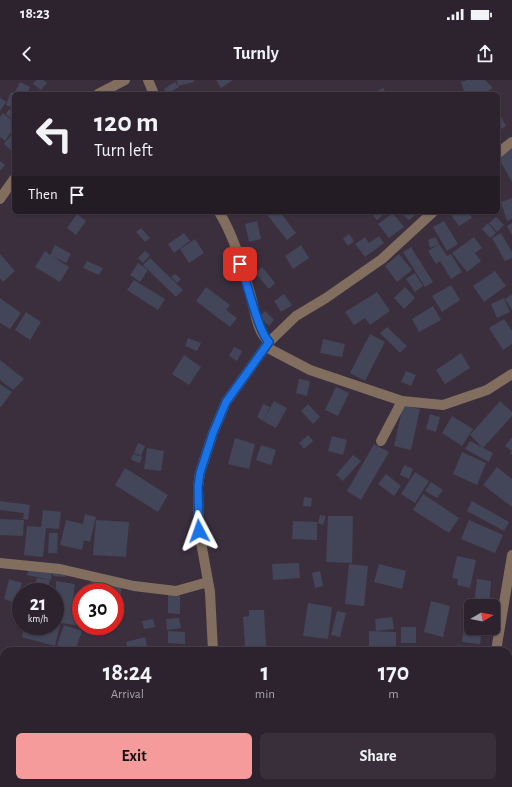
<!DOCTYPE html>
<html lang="en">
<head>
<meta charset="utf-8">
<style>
  body { margin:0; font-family:"Alegreya Sans",sans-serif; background:#382f3a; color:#f1f3f6; height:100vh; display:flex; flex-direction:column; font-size:15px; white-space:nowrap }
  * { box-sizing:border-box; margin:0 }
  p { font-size:13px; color:#a6a4aa }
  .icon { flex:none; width:22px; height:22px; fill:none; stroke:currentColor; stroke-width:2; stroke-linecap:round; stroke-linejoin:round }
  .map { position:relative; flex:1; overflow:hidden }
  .side { position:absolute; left:0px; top:567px; width:512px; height:140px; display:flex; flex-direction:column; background:#2c232e; border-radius:12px 12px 0 0; box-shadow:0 1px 3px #0004,0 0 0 1px #48404a }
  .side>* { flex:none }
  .banner { position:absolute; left:12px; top:12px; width:488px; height:122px; border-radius:6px; box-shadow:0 1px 3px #0004,0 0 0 1px #48404a; background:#2c232e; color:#f1f3f6; overflow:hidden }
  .needle { width:26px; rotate:80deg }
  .buttons { position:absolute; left:464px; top:519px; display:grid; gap:8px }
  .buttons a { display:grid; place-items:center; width:36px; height:36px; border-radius:6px; background:#2c232e; box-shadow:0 1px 3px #0004,0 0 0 1px #48404a; font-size:20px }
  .speed { position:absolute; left:12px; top:503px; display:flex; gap:8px; font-size:20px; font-weight:700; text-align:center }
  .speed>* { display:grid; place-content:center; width:52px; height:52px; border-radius:50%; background:#2c232e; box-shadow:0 1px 3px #0004,0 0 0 1px #48404a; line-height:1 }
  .speed small { font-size:10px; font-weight:400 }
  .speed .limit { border:6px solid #d22; background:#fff; color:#111 }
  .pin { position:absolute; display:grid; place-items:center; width:34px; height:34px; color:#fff; margin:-17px; border-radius:8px; box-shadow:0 2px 6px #0006 }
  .me { position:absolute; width:44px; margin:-22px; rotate:356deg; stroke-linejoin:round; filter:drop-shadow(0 0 3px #0008) }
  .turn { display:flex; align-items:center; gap:14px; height:84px; padding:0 16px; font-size:18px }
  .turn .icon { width:52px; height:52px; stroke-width:2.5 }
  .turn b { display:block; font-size:28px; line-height:34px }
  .then { display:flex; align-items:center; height:38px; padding:0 16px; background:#0003; gap:8px; font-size:15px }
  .eta { display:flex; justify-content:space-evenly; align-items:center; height:68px; text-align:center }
  .eta b { font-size:24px; font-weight:700; line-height:28px }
  .action { display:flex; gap:8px; margin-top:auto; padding:8px 16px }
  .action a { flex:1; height:46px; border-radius:6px; background:#f59b9c; color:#111; font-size:16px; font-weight:700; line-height:46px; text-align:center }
  .action a+a { background:#382f3a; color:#f1f3f6 }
  .status { display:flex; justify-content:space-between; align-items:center; height:28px; padding:0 20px; background:#2c232e; direction:ltr }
  .status svg { height:11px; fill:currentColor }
  header { display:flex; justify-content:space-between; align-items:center; height:52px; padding:0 16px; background:#2c232e; font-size:18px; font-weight:700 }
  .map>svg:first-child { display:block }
  .building { fill:#434558 }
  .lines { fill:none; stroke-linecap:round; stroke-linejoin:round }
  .minor { stroke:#816e5e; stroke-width:10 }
  .route-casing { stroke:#114b97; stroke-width:10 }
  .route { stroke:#1a73e8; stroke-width:7 }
</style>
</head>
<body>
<div class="status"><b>18:23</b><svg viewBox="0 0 49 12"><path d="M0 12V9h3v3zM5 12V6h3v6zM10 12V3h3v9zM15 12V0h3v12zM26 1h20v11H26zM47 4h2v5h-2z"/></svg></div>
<header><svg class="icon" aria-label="back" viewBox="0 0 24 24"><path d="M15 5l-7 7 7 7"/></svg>Turnly<svg class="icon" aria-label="share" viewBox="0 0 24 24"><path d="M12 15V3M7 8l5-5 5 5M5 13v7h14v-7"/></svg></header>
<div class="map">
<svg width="512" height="707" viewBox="0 0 512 707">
  <rect width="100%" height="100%" fill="#3b2f3e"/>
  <!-- building -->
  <g class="building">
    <path d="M36 0H43L47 3 41 10 33 4Z"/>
    <path d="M177 0H194V2L178 6Z"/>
    <path d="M216 0H233L221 8Z"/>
    <path d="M467 0H485L493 8 483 14H465L461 2Z"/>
    <path d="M20 2 30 7 27 14 15 12Z"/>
    <path d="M175 2 179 7 167 14 164 9Z"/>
    <path d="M383 8 387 14H373Z"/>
    <path d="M11 12 14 13V28L6 25Z"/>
    <path d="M0 18 6 22 0 31Z"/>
    <path d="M9 29 14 33V41L6 34Z"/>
    <path d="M498 31 506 46 498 51Z"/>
    <path d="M3 33 14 42V48L5 61 0 57V37Z"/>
    <path d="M14 52V73L4 64Z"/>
    <path d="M512 69V102L498 77Z"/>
    <path d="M0 81 5 85 0 91Z"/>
    <path d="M512 118V139L507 141 501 122Z"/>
    <path d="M265 132H280L296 153 287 160Z"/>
    <path d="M370 132H386L377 140Z"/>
    <path d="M399 132H419L409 140Z"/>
    <path d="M449 132H468L472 138 459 146Z"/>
    <path d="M393 133 404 147 389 158 378 144Z"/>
    <path d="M77 134 86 141 76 155 67 148Z"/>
    <path d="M496 137 504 145 497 152 489 143Z"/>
    <path d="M257 141 261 159 249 162 245 144Z"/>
    <path d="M444 141 458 164 447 171 433 147Z"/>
    <path d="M488 143 496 153 490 158 482 149Z"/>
    <path d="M512 143V155L507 146Z"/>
    <path d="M141 148 150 158 145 162 136 152Z"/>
    <path d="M184 153 190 161 174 173 168 164Z"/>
    <path d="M501 153 512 172V178L505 181 492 158Z"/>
    <path d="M349 154 354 161 348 166 343 159Z"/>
    <path d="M379 156 384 163 365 177 355 164 365 157 369 163Z"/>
    <path d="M436 157 439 164 430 168 428 160Z"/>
    <path d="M474 157 482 168 475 173 481 181 467 192 452 173Z"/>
    <path d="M195 159 204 173 189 183 180 169Z"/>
    <path d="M439 164 447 176 451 174 462 192 451 199 440 181 436 184 428 171Z"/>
    <path d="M55 165 71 174 66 183 52 176 69 187 60 202 35 187 45 171 50 175Z"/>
    <path d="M301 165 309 178 293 189 285 176Z"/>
    <path d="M411 167 433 202 425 207 403 172Z"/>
    <path d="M145 171 150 175 143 183 138 178Z"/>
    <path d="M0 174 15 191 3 202 0 198Z"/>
    <path d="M399 174 412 190 397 202 385 186Z"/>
    <path d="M150 178 183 210 176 217 143 185Z"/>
    <path d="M87 181 103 188 99 195 83 188Z"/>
    <path d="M138 183 148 190 140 202 130 195Z"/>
    <path d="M262 187 275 203 269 209 255 193Z"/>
    <path d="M495 191 506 206 484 222 473 206Z"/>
    <path d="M415 193 423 206 415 212 406 199Z"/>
    <path d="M175 194 181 199 177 203 171 197Z"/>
    <path d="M134 200 165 219 158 230 127 210Z"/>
    <path d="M451 205 460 220 442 232 432 216Z"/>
    <path d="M206 207 230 225 226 230 237 238 230 247 196 221Z"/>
    <path d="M405 207 415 218 404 229 394 218Z"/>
    <path d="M377 212 390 231 370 245 365 238 354 245 345 232Z"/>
    <path d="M284 214 292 225 281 232 274 221Z"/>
    <path d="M512 214V230L505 219Z"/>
    <path d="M0 218 21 233 10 249 0 243Z"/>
    <path d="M504 218 510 232 497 238 491 224Z"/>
    <path d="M433 226 441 240 419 252 412 239Z"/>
    <path d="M265 231 274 240 269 246 259 237Z"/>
    <path d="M26 232 41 242 30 260 15 250Z"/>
    <path d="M504 239 512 251V264L503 270 489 248Z"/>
    <path d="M387 247 407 266 400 273 380 253Z"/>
    <path d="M370 254 385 262 365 301 350 293Z"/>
    <path d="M188 258 201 263 197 271 185 266Z"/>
    <path d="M323 259 345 264 342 277 320 273Z"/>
    <path d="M234 267 242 271 237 281 229 276Z"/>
    <path d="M461 273 470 288 445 304 436 290Z"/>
    <path d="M184 275 201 287 189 305 172 294Z"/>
    <path d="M0 280 24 299 13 310 0 300Z"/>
    <path d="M406 291 416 295 411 306 401 302Z"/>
    <path d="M299 299 310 301 307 316 296 313Z"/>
    <path d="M0 304 12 312 1 327 0 326Z"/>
    <path d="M336 307 349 313 338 336 325 330Z"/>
    <path d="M274 321 287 328 276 348 263 341Z"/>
    <path d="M500 321 512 332V336L483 368 470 355Z"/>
    <path d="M263 324 270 327 263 341 257 337Z"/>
    <path d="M308 324 320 337 313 344 301 331Z"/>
    <path d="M403 325 420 329 411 370 394 366Z"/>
    <path d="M430 334 440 337 436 352 426 349Z"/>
    <path d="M452 336 473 349 462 366 442 353Z"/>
    <path d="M308 355 313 361 304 369 299 363Z"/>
    <path d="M332 356 347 360 343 375 328 371Z"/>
    <path d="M512 357V375L510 373 512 371 505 366Z"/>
    <path d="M235 358 255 364 249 389 228 384Z"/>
    <path d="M470 361 493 373 489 382 465 369Z"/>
    <path d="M138 363 145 366 141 376 134 373Z"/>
    <path d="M374 364 389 372 361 420 347 411Z"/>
    <path d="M261 365 276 370 271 385 256 380Z"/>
    <path d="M147 368 164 371 161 391 144 389Z"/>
    <path d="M462 372 486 383 477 405 453 394Z"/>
    <path d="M133 374 142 377 140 383 131 380Z"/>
    <path d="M353 375 361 381 343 401 336 395Z"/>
    <path d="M404 385 413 389 409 399 400 395Z"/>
    <path d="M497 387 512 399V427L483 405Z"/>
    <path d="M125 388 168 415 158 432 115 405Z"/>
    <path d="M415 392 429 401 415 423 401 414Z"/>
    <path d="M386 394 401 406 394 416 378 404Z"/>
    <path d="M431 402 443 410 437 418 425 411Z"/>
    <path d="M423 414 459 438 449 453 413 430Z"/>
    <path d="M304 417 312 418 311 427 303 426Z"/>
    <path d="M0 421 30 425 28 440 23 439 24 433 0 430Z"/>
    <path d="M472 421 509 442 504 451 467 431Z"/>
    <path d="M43 430 61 432 59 449 46 448 43 477 24 475 27 446 41 447Z"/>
    <path d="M85 434 96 437 90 462 84 460 82 470 60 465 66 440 83 444Z"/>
    <path d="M320 435 326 436 323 445 318 443Z"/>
    <path d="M328 436H353L352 483 326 482Z"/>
    <path d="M0 439 24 440 23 456 0 455Z"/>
    <path d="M96 440 129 442 126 477 93 475Z"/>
    <path d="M469 440 503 455 495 473 461 459Z"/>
    <path d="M293 441 317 442V460L292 459Z"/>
    <path d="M49 453H58L57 473H48Z"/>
    <path d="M457 476 476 480 470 508 457 505 458 499 452 498Z"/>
    <path d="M299 483 300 498 273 500 272 484Z"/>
    <path d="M349 484 368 486 364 526 345 524Z"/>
    <path d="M379 484 406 491 402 509 374 502Z"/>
    <path d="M29 488 52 492 51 500 27 495Z"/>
    <path d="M53 489 66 491 65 497 53 496Z"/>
    <path d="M320 491 323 506 315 508 312 493Z"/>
    <path d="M37 498 50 500 48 507 35 505Z"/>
    <path d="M9 499 22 503 16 523 4 519Z"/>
    <path d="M91 499 107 502 105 512H89Z"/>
    <path d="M477 499 491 501 489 526H474Z"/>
    <path d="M56 501 75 504 72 526 81 528V546L55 542Z"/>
    <path d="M111 504 122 506 118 528 115 527V512H110Z"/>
    <path d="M168 514 180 515V534L168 533Z"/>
    <path d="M431 521 450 526 443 557 424 552Z"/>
    <path d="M308 523 332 527 328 559 303 556Z"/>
    <path d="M466 528 471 529V548H482L480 564 462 562Z"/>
    <path d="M249 530H264L266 566 245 567 243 537 249 536Z"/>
    <path d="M337 531 346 533 340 557 331 555Z"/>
    <path d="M392 537 394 549 376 551 375 539Z"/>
    <path d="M179 538 181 548 167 550 166 539Z"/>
    <path d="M153 539 155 547 144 549 142 541Z"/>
    <path d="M55 543 60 545 55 566 22 557 24 546H55Z"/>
    <path d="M64 545 82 551 75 571 57 565Z"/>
    <path d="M90 546H101L100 548Z"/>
    <rect x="401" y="547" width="15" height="16"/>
    <path d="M168 551 185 552V564L168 563Z"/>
    <path d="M369 551 396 552V569L369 568Z"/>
    <path d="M145 557 148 571H128L126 562Z"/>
    <path d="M458 565 477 568V571H458Z"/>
    <path d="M21 566 45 570V571H20Z"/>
    <rect x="508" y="604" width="4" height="20"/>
    <rect x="0" y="645" width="4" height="18"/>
    <rect x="18" y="703" width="15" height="4"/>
    <path d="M46 703 47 707H34L33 704Z"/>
    <rect x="48" y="703" width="13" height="4"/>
    <path d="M104 703H125L126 707H104Z"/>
    <path d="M188 703H214L215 707H189Z"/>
    <path d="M343 703H360L361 707H337V704Z"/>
    <path d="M367 703H386L387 707H367Z"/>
    <path d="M390 703H410L411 707H391Z"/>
    <rect x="0" y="704" width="14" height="3"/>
  </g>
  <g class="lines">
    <!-- minor -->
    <g class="minor">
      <path d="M148 0 154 14"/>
      <path d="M98 14 125 0"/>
      <path d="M498 73 512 62"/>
      <path d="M0 119 14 99"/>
      <path d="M219 132C234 156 242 186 250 213 255 229 256 251 269 262"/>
      <path d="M266 267 310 290 402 321 443 325 487 310 512 294"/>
      <path d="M381 361 402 321"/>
      <path d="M0 483 60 489 134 506 176 511 208 502"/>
      <path d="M213 571 210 512 199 451 198 407 200 393 213 353 226 322 269 262 296 236 326 218 382 179 433 132"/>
      <path d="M496 571 512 475"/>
      <path d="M508 632H512"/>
      <path d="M508 690 512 702"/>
      <path d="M0 697H4"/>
      <path d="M232 703 233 707"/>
    </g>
  </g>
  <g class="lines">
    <defs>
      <path id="route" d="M199 451 198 407 200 393 213 353 226 322 269 262C258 252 247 201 240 184"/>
    </defs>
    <!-- route casing -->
    <use href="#route" class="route-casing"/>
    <!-- route -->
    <use href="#route" class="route"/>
  </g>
</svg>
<div class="buttons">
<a><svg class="needle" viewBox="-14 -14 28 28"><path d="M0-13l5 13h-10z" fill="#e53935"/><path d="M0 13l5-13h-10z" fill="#a6a4aa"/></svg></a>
</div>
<div class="speed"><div>21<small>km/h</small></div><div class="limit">30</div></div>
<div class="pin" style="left:240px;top:184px;background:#d93025"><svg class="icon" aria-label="arrive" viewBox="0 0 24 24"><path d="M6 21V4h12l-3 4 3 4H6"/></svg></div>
<svg class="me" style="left:199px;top:451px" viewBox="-20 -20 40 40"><path d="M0-17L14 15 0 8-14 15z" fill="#1a73e8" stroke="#fff" stroke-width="4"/></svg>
<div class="banner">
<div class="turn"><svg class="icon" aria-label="left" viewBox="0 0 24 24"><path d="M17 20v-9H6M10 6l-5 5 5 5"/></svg><div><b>120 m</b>Turn left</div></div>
<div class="then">Then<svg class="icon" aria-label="arrive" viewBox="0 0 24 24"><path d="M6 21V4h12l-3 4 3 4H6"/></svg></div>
</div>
<section class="side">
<div class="eta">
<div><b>18:24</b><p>Arrival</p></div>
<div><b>1</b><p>min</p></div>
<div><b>170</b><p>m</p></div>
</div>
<div class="action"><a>Exit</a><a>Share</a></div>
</section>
</div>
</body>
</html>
